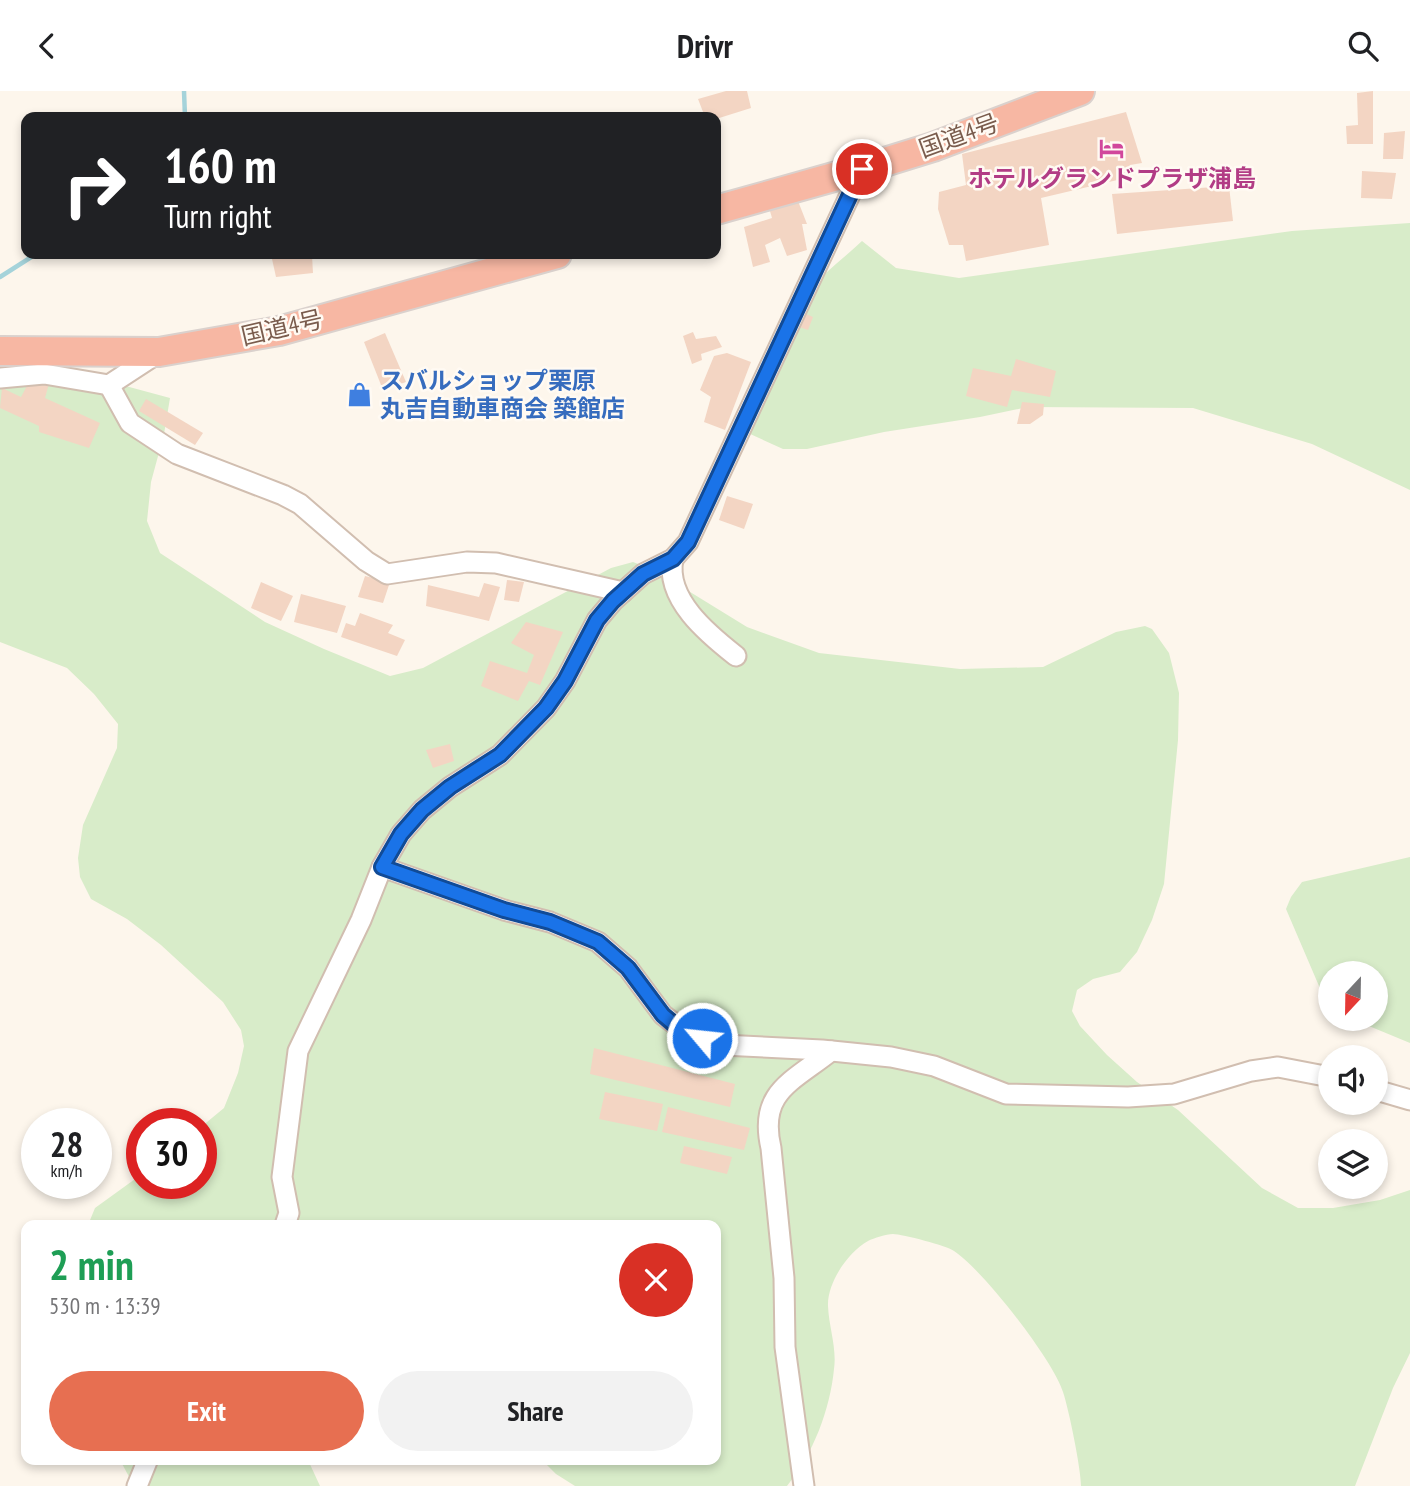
<!DOCTYPE html>
<html lang="en">
<head>
<meta charset="utf-8">
<style>
  body { margin:0; font-family:"PT Sans Narrow","Noto Sans JP",sans-serif; background:#f2f2f2; color:#202124; height:100vh; display:flex; flex-direction:column; font-size:26px; white-space:nowrap }
  * { box-sizing:border-box; margin:0 }
  p { font-size:23px; color:#757577 }
  .icon { flex:none; width:38px; height:38px; fill:none; stroke:currentColor; stroke-width:2; stroke-linecap:round; stroke-linejoin:round }
  .map { position:relative; flex:1; overflow:hidden }
  .details { position:absolute; left:21px; top:1129px; width:700px; height:245px; display:flex; flex-direction:column; background:#fff; border-radius:14px; box-shadow:0 4px 10px #0003 }
  .details>* { flex:none }
  .guide { position:absolute; left:21px; top:21px; width:700px; height:147px; border-radius:14px; box-shadow:0 4px 10px #0003; background:#202124; color:#fff; overflow:hidden }
  .needle { width:46px; rotate:202deg }
  .controls { position:absolute; left:1318px; top:870px; display:grid; gap:14px }
  .controls a { display:grid; place-items:center; width:70px; height:70px; border-radius:50%; background:#fff; box-shadow:0 4px 10px #0003; font-size:35px }
  .speed { position:absolute; left:21px; top:1017px; display:flex; gap:14px; font-size:35px; font-weight:700; text-align:center }
  .speed>* { display:grid; place-content:center; width:91px; height:91px; border-radius:50%; background:#fff; box-shadow:0 4px 10px #0003; line-height:1 }
  .speed small { font-size:18px; font-weight:400 }
  .speed .limit { border:10px solid #d22; background:#fff; color:#111 }
  .pin { position:absolute; display:grid; place-items:center; width:60px; height:60px; color:#fff; margin:-30px; border:4px solid #fff; border-radius:50%; box-shadow:0 2px 7px #0007 }
  .me { position:absolute; width:77px; margin:-38px; rotate:298deg; stroke-linejoin:round; filter:drop-shadow(0 0 5px #0008) }
  .turn { display:flex; align-items:center; gap:24px; height:147px; padding:0 28px; font-size:32px }
  .turn .icon { width:91px; height:91px; stroke-width:2.5 }
  .turn b { display:block; font-size:49px; line-height:60px }
  .round { display:grid; place-items:center; flex:none; width:74px; height:74px; border-radius:37px; background:#f2f2f2 }
  .overview { display:flex; align-items:center; justify-content:space-between; height:119px; padding:0 28px }
  h1 { font-size:42px; font-weight:800; line-height:52px; color:#1e9e55 }
  .action { display:flex; gap:14px; margin-top:auto; padding:14px 28px }
  .action a { flex:1; height:80px; border-radius:42px; background:#e76f51; color:#fff; font-size:28px; font-weight:800; line-height:80px; text-align:center }
  .action a+a { background:#f2f2f2; color:#202124 }
  header { display:flex; justify-content:space-between; align-items:center; height:91px; padding:0 28px; background:#fff; font-size:32px; font-weight:800 }
  .map>svg:first-child { display:block }
  .green { fill:#d8ecc9 }
  .lines { fill:none; stroke-linecap:round; stroke-linejoin:round }
  .stream { stroke:#a5d3da; stroke-width:4.5 }
  .building { fill:#f3d5c3 }
  .minor-casing { stroke:#d1beb0; stroke-width:23 }
  .highway-casing { stroke:#dad1cd; stroke-width:32 }
  .minor { stroke:#fff; stroke-width:19 }
  .highway { stroke:#f7b7a3; stroke-width:28 }
  .route-casing { stroke:#114b97; stroke-width:18 }
  .route { stroke:#1a73e8; stroke-width:12 }
  .labels { text-anchor:middle; stroke-width:5; stroke-linejoin:round; paint-order:stroke }
  .street-label { font-size:24px; fill:#7a5c4d; stroke:#fffaf3 }
  .hotel-label { font-size:24px; font-weight:bold; fill:#b23c85; stroke:#fffaf3 }
  .shop-label { font-size:24px; font-weight:bold; fill:#366cbe; stroke:#fffaf3; text-anchor:start }
</style>
</head>
<body>
<header><svg class="icon" aria-label="back" viewBox="0 0 24 24"><path d="M15 5l-7 7 7 7"/></svg>Drivr<svg class="icon" aria-label="search" viewBox="0 0 24 24"><circle cx="10" cy="10" r="6"/><path d="M15 15l6 6"/></svg></header>
<div class="map">
<svg width="1410" height="1395" viewBox="0 0 1410 1395">
  <rect width="100%" height="100%" fill="#fdf6ec"/>
  <!-- green -->
  <g class="green">
    <path d="M1410 132V399L1312 353 1193 317 1028 316 980 326 884 341 807 358H783L748 342C750 286 766 246 803 205 820 185 843 168 862 150L896 177 959 187 1292 140Z"/>
    <path d="M0 261 170 307 164 343 151 391 147 430 160 462 265 531 324 558 390 585 423 577 611 477 633 471 656 480 747 536 819 562 960 578 1043 576 1116 541 1145 535 1152 538 1169 562 1179 602 1178 649 1164 793 1152 829 1137 861 1120 881 1093 888 1077 899 1072 920 1080 935 1107 964 1137 991 1178 1019 1262 1097 1298 1117H1333L1380 1109 1410 1099V1262L1393 1297 1355 1395H1081C1081 1378 1069 1319 1063 1301 1053 1269 983 1179 954 1160 948 1155 902 1143 893 1143 886 1143 874 1147 868 1150 848 1161 827 1192 828 1215 829 1237 837 1257 834 1278 830 1319 813 1363 787 1395H575L556 1383 542 1369 716 1368V1134H88L95 1117 142 1083V1092H201V1036L224 1017 238 982 244 955 241 939 223 911 161 854 127 828 91 808 80 786 78 767 83 734 117 657 118 633 94 603 67 577 0 551Z"/>
    <path d="M1410 766V952L1352 928H1376V882H1330V909L1322 902 1286 818 1291 806 1302 791Z"/>
    <path d="M120 1369H308L320 1395H134Z"/>
  </g>
  <g class="lines">
    <!-- stream -->
    <g class="stream">
      <path d="M184 0 185 26"/>
      <path d="M0 186 36 163"/>
    </g>
  </g>
  <!-- building -->
  <g class="building">
    <path d="M726 0H747L751 17 716 28V26H705L698 8Z"/>
    <path d="M1373 0V53H1347L1346 35 1358 34 1357 2Z"/>
    <path d="M1126 21 1142 72 1130 74V86L1041 107 1049 154 966 170 963 154H949L938 118 939 101 966 94 962 63Z"/>
    <path d="M1405 40 1403 68H1383L1384 42Z"/>
    <path d="M1362 80 1396 82 1392 108 1361 107Z"/>
    <path d="M1229 95 1233 130 1117 143 1112 103Z"/>
    <path d="M798 110 807 133H802L807 159 787 165 780 147 765 154 770 171 753 176 744 136 772 127 770 120Z"/>
    <path d="M312 165 313 182 276 186 272 168Z"/>
    <path d="M804 222 813 226 808 239 799 236Z"/>
    <path d="M693 241 696 248 716 245 722 256 701 263 702 269 692 273 683 245Z"/>
    <path d="M385 242 406 291 383 299 364 251Z"/>
    <path d="M727 262 751 271 725 339 704 331 711 306 700 299 714 265Z"/>
    <path d="M1016 268 1056 280 1050 306 1012 299 1007 316 966 305 973 277 1011 285Z"/>
    <path d="M50 289 45 307 100 332 89 357 39 341V335L0 317 2 297 21 306 28 293Z"/>
    <path d="M146 308 203 342 195 354 139 320Z"/>
    <path d="M1022 311 1044 313 1043 324 1030 333H1017Z"/>
    <path d="M727 405 753 413 744 438 719 429Z"/>
    <path d="M365 485 390 491 383 512 358 506Z"/>
    <path d="M507 489 524 491 519 511 504 509Z"/>
    <path d="M261 491 293 505 281 530 251 517Z"/>
    <path d="M484 492 500 496 489 530 426 515 428 494 479 506Z"/>
    <path d="M301 503 346 515 337 542 294 531Z"/>
    <path d="M360 522 393 534 388 542 405 549 397 565 341 546 346 532 355 535Z"/>
    <path d="M526 531 563 541 540 594 529 590 518 610 481 595 490 570 527 582 534 564 511 552Z"/>
    <path d="M450 653 454 670 433 677 426 659Z"/>
    <path d="M594 957 735 993 730 1016 590 983Z"/>
    <path d="M605 1001 663 1013 657 1040 599 1028Z"/>
    <path d="M668 1016 750 1037 744 1059 662 1041Z"/>
    <path d="M684 1055 732 1066 727 1083 680 1072Z"/>
  </g>
  <g class="lines">
    <defs>
      <g id="minor">
        <path d="M0 287 44 283 109 294 158 262"/>
        <path d="M109 294 130 332 177 363 283 404 300 413 366 470 387 483 467 471 496 472 623 501"/>
        <path d="M673 468C665 508 708 543 736 565"/>
        <path d="M382 776 504 819 550 831 598 851 628 877 663 924 683 939 722 954 822 959 891 966 934 975 1006 1003 1128 1006 1174 1003 1251 980 1278 976 1330 986"/>
        <path d="M1376 999 1410 1009"/>
        <path d="M285 1134 289 1122 282 1086 298 960 361 829 382 776 401 743 422 719 450 696 500 664 546 617 565 590 597 529 613 510 643 483 673 468 688 451 862 78"/>
        <path d="M137 1395 148 1368"/>
        <path d="M804 1395 785 1256 784 1187 771 1057C758 1001 792 991 831 960"/>
      </g>
      <g id="highway">
        <path d="M716 119 862 78 933 56 1080 0"/>
        <path d="M0 260 159 261 279 240 557 163"/>
      </g>
    </defs>
    <!-- minor casing -->
    <use href="#minor" class="minor-casing"/>
    <!-- highway casing -->
    <use href="#highway" class="highway-casing"/>
    <!-- minor -->
    <use href="#minor" class="minor"/>
    <!-- highway -->
    <use href="#highway" class="highway"/>
  </g>
  <g class="lines">
    <defs>
      <path id="route" d="M702 947 682 940 663 924 628 877 598 851 550 831 504 819 382 776 401 743 422 719 450 696 500 664 546 617 565 590 597 529 613 510 643 483 673 468 688 451 862 78"/>
    </defs>
    <!-- route casing -->
    <use href="#route" class="route-casing"/>
    <!-- route -->
    <use href="#route" class="route"/>
  </g>
  <!-- icons -->
  <defs>
    <symbol id="hotel-bare" viewBox="-9 -9 18 18"><path d="M-6-4.5h1.5V1H6V5H4.5V3h-9V5H-6ZM-4 0a1.8 1.8 0 1 1 3.6 0ZM.5 0V-2.5h3Q6-2.5 6 0Z" fill="#d1479c" stroke="#fffaf3" stroke-width="2.5" paint-order="stroke"/></symbol>
    <symbol id="shop-bare" viewBox="-9 -9 18 18"><path d="M-5-2.5h2.3a2.7 3.5 0 0 1 5.4 0H5L5.5 6h-11ZM-1.5-2.5h3a1.5 2.3 0 0 0-3 0Z" fill="#3f7fe0" stroke="#fffaf3" stroke-width="2.5" paint-order="stroke"/></symbol>
  </defs>
  <g fill-rule="evenodd">
    <use href="#hotel-bare" x="1094" y="40" width="35" height="35"/>
    <use href="#shop-bare" x="342" y="286" width="35" height="35"/>
  </g>
  <g class="labels">
    <!-- street labels -->
    <g class="street-label">
      <text transform="translate(959 45) rotate(-20)" y="8">国道4号</text>
      <text transform="translate(282 237) rotate(-13)" y="8">国道4号</text>
    </g>
    <!-- hotel labels -->
    <g class="hotel-label">
      <text x="1112" y="96">ホテルグランドプラザ浦島</text>
    </g>
    <!-- shop labels -->
    <g class="shop-label">
      <text x="380" y="298">スバルショップ栗原<tspan x="380" dy="28">丸吉自動車商会 築館店</tspan></text>
    </g>
  </g>
</svg>
<div class="controls">
<a><svg class="needle" viewBox="-14 -14 28 28"><path d="M0-13l5 13h-10z" fill="#e53935"/><path d="M0 13l5-13h-10z" fill="#757577"/></svg></a>
<a><svg class="icon" aria-label="sound" viewBox="0 0 24 24"><path d="M4 9h4l5-4v14l-5-4H4zM17 9q2 3 0 6"/></svg></a>
<a><svg class="icon" aria-label="layers" viewBox="0 0 24 24"><path d="M12 4l9 5-9 5-9-5zM3 14l9 5 9-5"/></svg></a>
</div>
<div class="speed"><div>28<small>km/h</small></div><div class="limit">30</div></div>
<div class="pin" style="left:862px;top:78px;background:#d93025"><svg class="icon" aria-label="arrive" viewBox="0 0 24 24"><path d="M6 21V4h12l-3 4 3 4H6"/></svg></div>
<svg class="me" style="left:702px;top:947px" viewBox="-20 -20 40 40"><circle r="17" fill="#1a73e8" stroke="#fff" stroke-width="3"/><path d="M0-11L8 9 0 5-8 9z" fill="#fff"/></svg>
<div class="guide">
<div class="turn"><svg class="icon" aria-label="right" viewBox="0 0 24 24"><path d="M7 20v-9h11M14 6l5 5-5 5"/></svg><div><b>160 m</b>Turn right</div></div>
</div>
<section class="details">
<div class="overview"><div><h1>2 min</h1><p>530 m · 13:39</p></div><a class="round" style="background:#d93025;color:#fff"><svg class="icon" aria-label="close" viewBox="0 0 24 24"><path d="M6 6l12 12M18 6L6 18"/></svg></a></div>
<div class="action"><a>Exit</a><a>Share</a></div>
</section>
</div>
</body>
</html>
